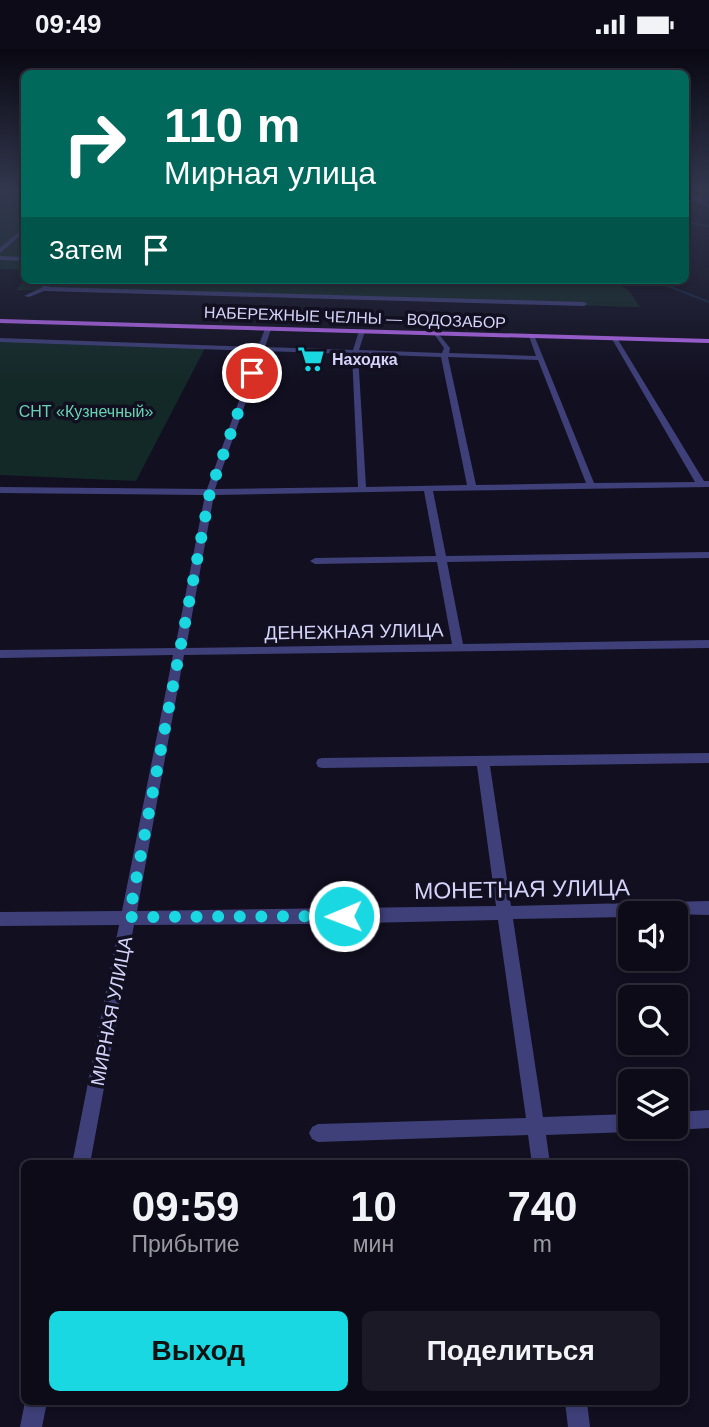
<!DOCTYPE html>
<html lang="ru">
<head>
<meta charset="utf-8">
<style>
  body { margin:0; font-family:Helvetica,sans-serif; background:#1b1925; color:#f1f3f6; height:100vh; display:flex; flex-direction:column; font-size:26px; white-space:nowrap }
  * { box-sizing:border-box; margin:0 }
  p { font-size:23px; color:#9a9ba2 }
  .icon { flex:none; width:38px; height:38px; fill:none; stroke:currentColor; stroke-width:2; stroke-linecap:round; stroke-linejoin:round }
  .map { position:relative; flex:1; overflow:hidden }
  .details { position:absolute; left:21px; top:1111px; width:667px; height:245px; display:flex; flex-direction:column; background:#0d0b18; border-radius:10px; box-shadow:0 4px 10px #0003,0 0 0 2px #2d2b37 }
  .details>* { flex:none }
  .hud { position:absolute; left:21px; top:21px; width:668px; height:214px; border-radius:10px; box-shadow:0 4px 10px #0003,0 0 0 2px #2d2b37; background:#00695c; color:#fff; overflow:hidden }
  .controls { position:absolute; left:618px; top:852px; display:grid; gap:14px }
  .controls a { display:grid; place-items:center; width:70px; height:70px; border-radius:10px; background:#0d0b18; box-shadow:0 4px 10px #0003,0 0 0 2px #2d2b37; font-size:35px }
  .pin { position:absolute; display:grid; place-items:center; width:60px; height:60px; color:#fff; margin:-30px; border:4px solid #fff; border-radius:50%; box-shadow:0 2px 7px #0007 }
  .me { position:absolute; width:77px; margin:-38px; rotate:269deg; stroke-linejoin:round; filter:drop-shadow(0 0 5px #0008) }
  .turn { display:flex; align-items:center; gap:24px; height:147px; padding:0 28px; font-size:32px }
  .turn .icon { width:91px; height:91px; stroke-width:2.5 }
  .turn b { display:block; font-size:49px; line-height:60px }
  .then { display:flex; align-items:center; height:66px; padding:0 28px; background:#0003; gap:14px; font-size:26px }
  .eta { display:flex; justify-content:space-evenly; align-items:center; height:119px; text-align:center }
  .eta b { font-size:42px; font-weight:800; line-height:49px }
  .primary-button { display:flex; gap:14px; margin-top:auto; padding:14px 28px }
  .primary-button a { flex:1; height:80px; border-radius:10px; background:#19d8e1; color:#111; font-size:28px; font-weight:800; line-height:80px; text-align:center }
  .primary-button a+a { background:#1b1925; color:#f1f3f6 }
  .status { display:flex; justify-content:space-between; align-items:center; height:49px; padding:0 35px; background:#0d0b18; direction:ltr }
  .status svg { height:19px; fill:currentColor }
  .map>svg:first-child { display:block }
  .green { fill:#132927 }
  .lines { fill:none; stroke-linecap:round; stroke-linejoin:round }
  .stream { stroke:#152a45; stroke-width:2 }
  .river { fill:#152a45; fill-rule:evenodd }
  .minor { fill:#3f407a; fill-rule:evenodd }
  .major { fill:#b466ee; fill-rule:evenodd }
  .route { stroke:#19d8e1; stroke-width:12; stroke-dasharray:0 21.6 }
  .labels { text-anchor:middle; stroke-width:7; stroke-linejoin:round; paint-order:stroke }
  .far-street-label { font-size:16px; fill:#d5d3fa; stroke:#110f20 }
  .far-poi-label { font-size:16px; font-weight:bold; fill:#d5d3fa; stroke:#110f20; text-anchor:start }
  .far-park-label { font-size:16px; fill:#67d2b2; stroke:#110f20 }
  .street-label { font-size:19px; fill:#d5d3fa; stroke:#110f20 }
  .near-street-label { font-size:23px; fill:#d5d3fa; stroke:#110f20 }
</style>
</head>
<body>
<div class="status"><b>09:49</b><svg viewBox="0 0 49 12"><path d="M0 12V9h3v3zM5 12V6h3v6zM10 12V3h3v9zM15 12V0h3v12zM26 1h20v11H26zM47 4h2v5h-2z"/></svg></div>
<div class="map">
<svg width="709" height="1378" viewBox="0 0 709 1378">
  <rect width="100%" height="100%" fill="#110f20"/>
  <!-- green -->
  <g class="green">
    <path d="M0 142H20L24 145V221L0 220Z"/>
    <path d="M25 231H613L629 242 640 258 16 241Z"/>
    <path d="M0 291 206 297 136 432 0 426Z"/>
  </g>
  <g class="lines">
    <!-- stream -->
    <g class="stream">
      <path d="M686 173 709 177"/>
      <path d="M653 231 709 253"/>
    </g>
    <!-- river -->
    <path class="river" d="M709 148V152L686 153V149Z"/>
    <!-- minor -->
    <g class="minor">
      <path d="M0 142H4L0 144Z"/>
      <path d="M686 142 709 156V159L686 144Z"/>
      <path d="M22 180H24V183L0 204V199Z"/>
      <path d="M0 207 24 208V212L0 211Z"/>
      <path d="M49 231H55L48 238 584 253 587 255 584 257 44 242 29 248 24 247 41 239Z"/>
      <path d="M268 278 271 280 265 298 353 301 359 282 362 280 365 282 359 301 442 304 444 299 434 285 437 283 450 299 449 304 536 307 529 287 534 286 594 434 695 433 612 290 617 289 704 432H709V438L433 442 446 507 709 503V509L447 513 463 595 709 591V599L184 606 137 862 496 857 477 717 322 719 318 718 316 714 318 710 322 709 709 704V714L490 717 511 857 709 852V866L630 864V868L513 870 543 1068 630 1065V1078H637L630 1083 546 1086 550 1115H532L528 1086 318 1093 312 1090 309 1084 312 1078 318 1075 526 1069 498 871 318 875 134 876 90 1115H72L119 876 0 877V863L122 862 173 606 0 609V601L175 599 205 446 0 444V438L207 440 257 302 0 293V289L258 298 265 280ZM264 302 352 305 358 438 215 440ZM358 305 441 308 467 436 366 438ZM448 308 538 311 586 434 476 436ZM424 442 436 507 315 509 310 512 315 515 437 513 452 595 186 599 214 446Z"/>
      <path d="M709 1061V1079L676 1081 670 1078H676V1063Z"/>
      <path d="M25 1353H47L42 1378H20Z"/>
      <path d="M565 1353H587L590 1378H568Z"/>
    </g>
    <!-- major -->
    <path class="major" d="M0 270 709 290V294L0 274Z"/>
  </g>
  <!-- sky -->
  <linearGradient id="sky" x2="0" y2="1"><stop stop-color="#090812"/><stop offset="0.42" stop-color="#32374e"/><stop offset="1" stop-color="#32374e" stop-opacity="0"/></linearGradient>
  <rect width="709" height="335" fill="url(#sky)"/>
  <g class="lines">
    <!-- route -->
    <path class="route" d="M252 324 210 443 129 868 344 867"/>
  </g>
  <!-- icons -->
  <defs>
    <symbol id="supermarket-bare" viewBox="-9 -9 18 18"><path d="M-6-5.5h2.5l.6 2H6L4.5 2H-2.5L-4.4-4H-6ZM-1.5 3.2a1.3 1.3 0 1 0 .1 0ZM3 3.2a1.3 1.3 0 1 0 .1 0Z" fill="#19d8e1" stroke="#110f20" stroke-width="2.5" paint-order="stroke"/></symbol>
  </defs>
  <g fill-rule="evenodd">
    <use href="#supermarket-bare" x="292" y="291" width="38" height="38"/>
  </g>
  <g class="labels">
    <!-- far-street labels -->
    <g class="far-street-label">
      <text transform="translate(355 268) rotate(2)" y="6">НАБЕРЕЖНЫЕ ЧЕЛНЫ — ВОДОЗАБОР</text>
    </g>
    <!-- far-poi labels -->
    <g class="far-poi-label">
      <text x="332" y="316">Находка</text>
    </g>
    <!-- far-park labels -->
    <g class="far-park-label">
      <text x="86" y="368">СНТ «Кузнечный»</text>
    </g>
    <!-- street labels -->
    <g class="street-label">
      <text transform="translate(354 582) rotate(-1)" y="7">ДЕНЕЖНАЯ УЛИЦА</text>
      <text transform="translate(111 962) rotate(-79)" y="7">МИРНАЯ УЛИЦА</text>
    </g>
    <!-- near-street labels -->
    <g class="near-street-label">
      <text transform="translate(522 840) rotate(-1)" y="8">МОНЕТНАЯ УЛИЦА</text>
    </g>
  </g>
</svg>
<div class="controls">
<a><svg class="icon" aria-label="sound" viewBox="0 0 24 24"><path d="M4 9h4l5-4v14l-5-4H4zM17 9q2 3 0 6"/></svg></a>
<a><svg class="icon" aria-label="search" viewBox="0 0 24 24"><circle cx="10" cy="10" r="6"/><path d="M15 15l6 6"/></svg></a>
<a><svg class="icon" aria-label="layers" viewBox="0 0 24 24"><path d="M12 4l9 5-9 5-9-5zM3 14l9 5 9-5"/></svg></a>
</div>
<div class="pin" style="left:252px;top:324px;background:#d93025"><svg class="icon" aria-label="arrive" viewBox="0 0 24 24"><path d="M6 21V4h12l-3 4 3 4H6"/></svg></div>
<svg class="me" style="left:344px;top:867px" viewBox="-20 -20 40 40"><circle r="17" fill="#19d8e1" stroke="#fff" stroke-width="3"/><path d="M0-11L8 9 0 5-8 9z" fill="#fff"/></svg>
<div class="hud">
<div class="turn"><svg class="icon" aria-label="right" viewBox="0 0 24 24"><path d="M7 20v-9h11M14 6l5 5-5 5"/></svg><div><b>110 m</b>Мирная улица</div></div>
<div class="then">Затем<svg class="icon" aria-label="arrive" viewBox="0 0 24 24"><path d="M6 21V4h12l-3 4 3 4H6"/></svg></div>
</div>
<section class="details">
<div class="eta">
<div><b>09:59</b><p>Прибытие</p></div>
<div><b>10</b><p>мин</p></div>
<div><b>740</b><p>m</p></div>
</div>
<div class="primary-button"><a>Выход</a><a>Поделиться</a></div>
</section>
</div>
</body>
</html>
